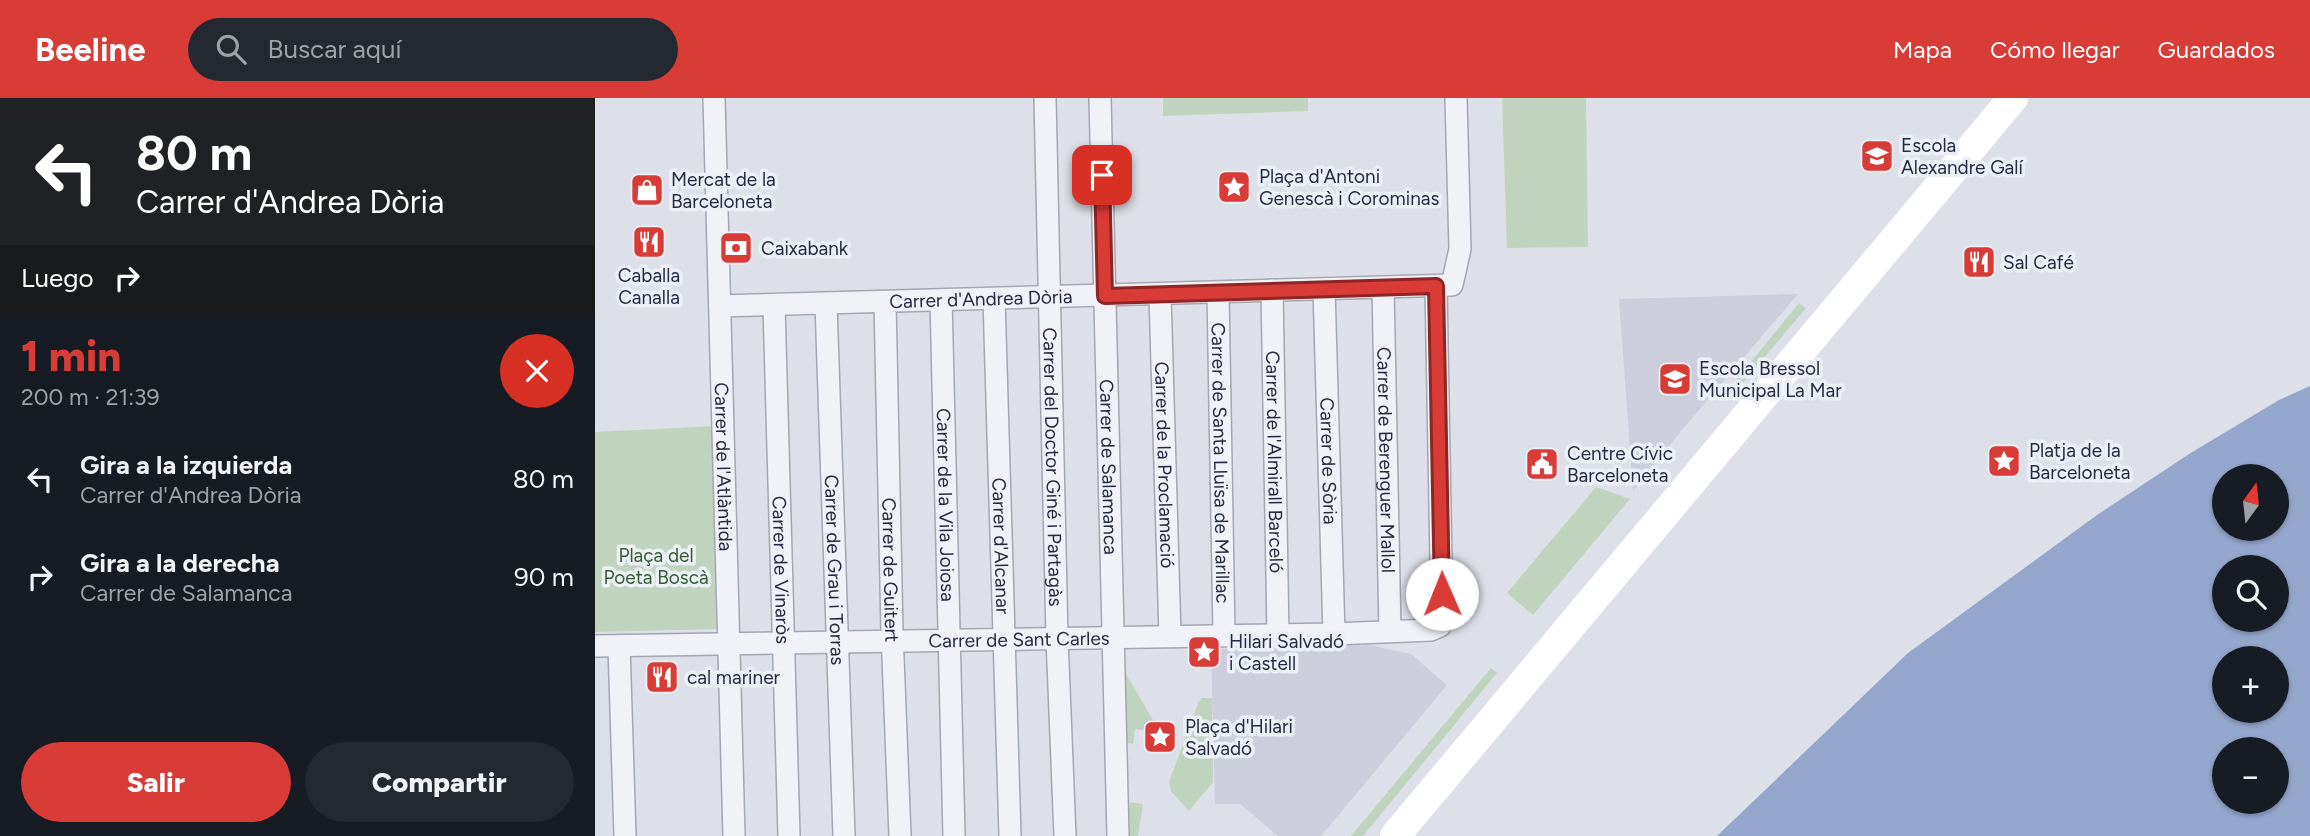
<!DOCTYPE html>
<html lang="es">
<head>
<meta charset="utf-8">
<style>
  body { margin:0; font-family:Figtree,sans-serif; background:#242831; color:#f1f3f6; height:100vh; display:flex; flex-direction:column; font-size:26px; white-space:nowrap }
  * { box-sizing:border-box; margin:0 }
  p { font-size:23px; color:#9ea1a6 }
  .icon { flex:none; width:38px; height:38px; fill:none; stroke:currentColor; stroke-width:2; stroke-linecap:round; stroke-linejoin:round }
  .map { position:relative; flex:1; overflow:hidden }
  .sheet { display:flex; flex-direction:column; background:#171b24; width:595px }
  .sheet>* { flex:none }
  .guide { background:#202124; color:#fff; overflow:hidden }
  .needle { width:46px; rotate:15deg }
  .tools { position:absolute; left:1617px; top:366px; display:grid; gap:14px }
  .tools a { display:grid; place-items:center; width:77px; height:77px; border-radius:50%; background:#171b24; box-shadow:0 2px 5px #0004; font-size:35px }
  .pin { position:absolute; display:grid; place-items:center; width:60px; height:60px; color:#fff; margin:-30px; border-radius:14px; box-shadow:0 4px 10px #0006 }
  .me { position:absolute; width:77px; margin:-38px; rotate:359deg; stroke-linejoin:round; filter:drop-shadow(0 0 5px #0008) }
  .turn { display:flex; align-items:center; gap:24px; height:147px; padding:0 21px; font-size:32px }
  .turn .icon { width:91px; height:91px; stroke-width:2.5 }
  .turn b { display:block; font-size:49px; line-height:60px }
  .then { display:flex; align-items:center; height:66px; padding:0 21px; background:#0003; gap:14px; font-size:26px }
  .round { display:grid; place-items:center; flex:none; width:74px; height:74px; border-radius:37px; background:#242831 }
  .summary { display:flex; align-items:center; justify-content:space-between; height:119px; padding:0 21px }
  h1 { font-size:42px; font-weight:800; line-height:52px; color:#d93b37 }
  .primary-button { display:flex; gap:14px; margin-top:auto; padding:14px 21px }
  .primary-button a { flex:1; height:80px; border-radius:42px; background:#d93b37; color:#fff; font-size:28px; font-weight:800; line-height:80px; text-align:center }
  .primary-button a+a { background:#242831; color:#f1f3f6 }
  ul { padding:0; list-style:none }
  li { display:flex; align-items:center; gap:21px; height:98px; padding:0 21px }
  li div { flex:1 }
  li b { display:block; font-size:26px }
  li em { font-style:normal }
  header { display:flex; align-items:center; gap:42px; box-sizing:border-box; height:98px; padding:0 35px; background:#d93b37; color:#fff }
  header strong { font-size:33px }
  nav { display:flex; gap:38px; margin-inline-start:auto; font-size:24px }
  .search { width:490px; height:63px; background:#242831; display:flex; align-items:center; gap:18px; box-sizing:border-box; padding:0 24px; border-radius:38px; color:#9ea1a6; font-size:26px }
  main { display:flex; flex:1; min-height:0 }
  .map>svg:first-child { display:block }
  .built { fill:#cccfdb }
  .green { fill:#c0d3be }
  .water { fill:#95a6cc; fill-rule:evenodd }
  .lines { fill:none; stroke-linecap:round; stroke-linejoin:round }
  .street-casing { stroke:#a3a6b3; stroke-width:24 }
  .street { stroke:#f1f2f7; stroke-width:21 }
  .secondary { stroke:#fff; stroke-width:30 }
  .route-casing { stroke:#8d2624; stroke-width:18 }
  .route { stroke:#d93b37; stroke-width:12 }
  .labels { text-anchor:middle; stroke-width:7; stroke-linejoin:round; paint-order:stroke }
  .poi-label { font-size:19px; fill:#262b41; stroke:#edeff6; text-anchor:start }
  .street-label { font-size:19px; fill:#262b41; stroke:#edeff6 }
  .park-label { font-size:19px; fill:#325e32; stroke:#edeff6 }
</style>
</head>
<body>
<header>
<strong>Beeline</strong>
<div class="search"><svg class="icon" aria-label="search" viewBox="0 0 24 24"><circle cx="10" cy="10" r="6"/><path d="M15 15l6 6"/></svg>Buscar aquí</div>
<nav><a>Mapa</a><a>Cómo llegar</a><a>Guardados</a></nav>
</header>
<main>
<section class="sheet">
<div class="guide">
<div class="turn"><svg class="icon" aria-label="left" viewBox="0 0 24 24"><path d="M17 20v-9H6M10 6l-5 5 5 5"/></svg><div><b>80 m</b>Carrer d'Andrea Dòria</div></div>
<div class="then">Luego<svg class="icon" aria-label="right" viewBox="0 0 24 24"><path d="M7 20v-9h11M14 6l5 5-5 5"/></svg></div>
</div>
<div class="summary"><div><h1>1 min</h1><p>200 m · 21:39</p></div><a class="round" style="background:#d93025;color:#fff"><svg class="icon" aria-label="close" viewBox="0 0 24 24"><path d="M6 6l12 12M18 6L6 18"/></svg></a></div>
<ul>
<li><svg class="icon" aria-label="left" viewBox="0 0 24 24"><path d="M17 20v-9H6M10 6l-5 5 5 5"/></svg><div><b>Gira a la izquierda</b><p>Carrer d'Andrea Dòria</p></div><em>80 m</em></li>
<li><svg class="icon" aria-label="right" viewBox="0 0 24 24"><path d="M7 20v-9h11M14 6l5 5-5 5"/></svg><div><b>Gira a la derecha</b><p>Carrer de Salamanca</p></div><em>90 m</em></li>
</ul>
<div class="primary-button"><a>Salir</a><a>Compartir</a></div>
</section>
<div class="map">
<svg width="1715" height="738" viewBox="0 0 1715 738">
  <rect width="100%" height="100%" fill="#dee0e9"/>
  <!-- built -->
  <g class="built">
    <path d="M1203 196 1087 332 1038 393 1024 201Z"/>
    <path d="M775 547 816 556 852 587 726 738H683L645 706H620L616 551Z"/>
  </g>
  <!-- green -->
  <g class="green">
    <path d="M568 0H713V13L568 18Z"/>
    <path d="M907 0H991L993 149 912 150Z"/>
    <path d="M1204 205 1211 210 1147 286 1141 282Z"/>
    <path d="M120 328 124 531 0 534V334Z"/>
    <path d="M1001 389 1035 401 938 517 912 495Z"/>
    <path d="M527 569 559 624V634L540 631 538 646 529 644Z"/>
    <path d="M896 570 902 575 768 738H756Z"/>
    <path d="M607 600H617L618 684 594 713 576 693 574 684 604 603Z"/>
    <path d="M531 704 548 706 543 738H531Z"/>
  </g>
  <!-- water -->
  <path class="water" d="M1715 288V738H1122L1313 555 1502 417 1594 356 1684 302ZM1629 378H1682V430H1629ZM1629 469H1682V522H1629ZM1629 560H1682V612H1629ZM1629 651H1682V704H1629Z"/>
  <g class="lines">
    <defs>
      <g id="street">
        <path id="s1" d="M119 0 139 738"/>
        <path id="s2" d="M450 0 462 540 470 738"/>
        <path id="s3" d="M505 0 523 738"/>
        <path id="s4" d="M788 190 795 533"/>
        <path id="s5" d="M729 191 739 536"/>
        <path id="s6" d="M677 192 683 537"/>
        <path id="s7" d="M623 195 629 536"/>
        <path id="s8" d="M565 197 575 538"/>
        <path id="s9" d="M399 201 415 738"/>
        <path id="s10" d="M346 202 359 738"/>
        <path id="s11" d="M290 204 297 534 305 738"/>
        <path id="s12" d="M231 206 249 738"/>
        <path id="s13" d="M125 208 857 187 865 151 861 0"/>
        <path id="s14" d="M179 208 194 738"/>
        <path id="s15" d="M0 548 739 536 836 532 845 528 847 520 841 189"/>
        <path d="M24 548 30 738"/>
      </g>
    </defs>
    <!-- street casing -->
    <use href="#street" class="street-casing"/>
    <!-- street -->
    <use href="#street" class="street"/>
    <!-- secondary -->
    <path class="secondary" d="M800 738 1418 0"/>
  </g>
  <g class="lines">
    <defs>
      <path id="route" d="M507 77 510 198 841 188 847 496"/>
    </defs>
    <!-- route casing -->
    <use href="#route" class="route-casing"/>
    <!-- route -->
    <use href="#route" class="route"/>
  </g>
  <!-- icons -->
  <defs>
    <symbol id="school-square" viewBox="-11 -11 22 22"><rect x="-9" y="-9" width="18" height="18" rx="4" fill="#d93b37" stroke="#edeff6"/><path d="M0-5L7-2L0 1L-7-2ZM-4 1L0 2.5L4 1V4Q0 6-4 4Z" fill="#fff"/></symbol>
    <symbol id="sight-square" viewBox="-11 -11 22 22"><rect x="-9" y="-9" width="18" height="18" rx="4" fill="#d93b37" stroke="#edeff6"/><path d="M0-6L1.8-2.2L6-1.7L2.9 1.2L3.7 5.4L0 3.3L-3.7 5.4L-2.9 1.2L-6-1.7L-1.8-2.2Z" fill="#fff"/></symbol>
    <symbol id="shop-square" viewBox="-11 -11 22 22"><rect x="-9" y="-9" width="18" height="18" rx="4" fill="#d93b37" stroke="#edeff6"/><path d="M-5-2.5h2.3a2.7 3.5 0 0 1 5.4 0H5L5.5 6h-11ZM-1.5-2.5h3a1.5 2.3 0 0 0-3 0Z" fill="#fff"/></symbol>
    <symbol id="restaurant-square" viewBox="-11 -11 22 22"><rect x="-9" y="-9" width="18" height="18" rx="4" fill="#d93b37" stroke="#edeff6"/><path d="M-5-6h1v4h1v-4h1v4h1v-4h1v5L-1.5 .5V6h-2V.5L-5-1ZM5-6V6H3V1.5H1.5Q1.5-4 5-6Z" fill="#fff"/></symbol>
    <symbol id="bank-square" viewBox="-11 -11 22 22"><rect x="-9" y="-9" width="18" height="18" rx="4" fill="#d93b37" stroke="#edeff6"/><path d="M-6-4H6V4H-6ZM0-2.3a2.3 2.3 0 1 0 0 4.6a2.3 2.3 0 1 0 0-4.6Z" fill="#fff"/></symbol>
    <symbol id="civic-square" viewBox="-11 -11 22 22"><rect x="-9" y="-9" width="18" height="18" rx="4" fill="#d93b37" stroke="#edeff6"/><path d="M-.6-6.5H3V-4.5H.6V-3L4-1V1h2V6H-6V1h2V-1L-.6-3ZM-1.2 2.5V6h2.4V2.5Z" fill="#fff"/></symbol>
  </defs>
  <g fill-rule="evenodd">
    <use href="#school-square" x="1263" y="39" width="38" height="38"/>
    <use href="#sight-square" x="620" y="70" width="38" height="38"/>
    <use href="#shop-square" x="33" y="73" width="38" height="38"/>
    <use href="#restaurant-square" x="35" y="125" width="38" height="38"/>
    <use href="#bank-square" x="122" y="131" width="38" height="38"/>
    <use href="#restaurant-square" x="1365" y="145" width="38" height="38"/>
    <use href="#school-square" x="1061" y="262" width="38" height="38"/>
    <use href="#sight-square" x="1390" y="344" width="38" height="38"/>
    <use href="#civic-square" x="928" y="347" width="38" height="38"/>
    <use href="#sight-square" x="590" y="535" width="38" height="38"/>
    <use href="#restaurant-square" x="48" y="560" width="38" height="38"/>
    <use href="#sight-square" x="546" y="620" width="38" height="38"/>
  </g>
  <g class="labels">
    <!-- poi labels -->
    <g class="poi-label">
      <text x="1306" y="54">Escola<tspan x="1306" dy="22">Alexandre Galí</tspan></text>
      <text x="664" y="85">Plaça d'Antoni<tspan x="664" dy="22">Genescà i Corominas</tspan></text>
      <text x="76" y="88">Mercat de la<tspan x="76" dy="22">Barceloneta</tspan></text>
      <text x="166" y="157">Caixabank</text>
      <text x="1408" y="171">Sal Café</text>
      <text x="54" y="184" text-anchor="middle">Caballa<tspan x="54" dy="22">Canalla</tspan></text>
      <text x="1104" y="277">Escola Bressol<tspan x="1104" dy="22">Municipal La Mar</tspan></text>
      <text x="1434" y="359">Platja de la<tspan x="1434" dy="22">Barceloneta</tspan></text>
      <text x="972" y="362">Centre Cívic<tspan x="972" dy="22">Barceloneta</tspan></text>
      <text x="634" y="550">Hilari Salvadó<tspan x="634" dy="22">i Castell</tspan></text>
      <text x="92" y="586">cal mariner</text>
      <text x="590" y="635">Plaça d'Hilari<tspan x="590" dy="22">Salvadó</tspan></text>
    </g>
    <!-- street labels -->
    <g class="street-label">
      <text dy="7" stroke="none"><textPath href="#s13" startOffset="261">Carrer d'Andrea Dòria</textPath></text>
      <text dy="7" stroke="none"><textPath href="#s4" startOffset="172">Carrer de Berenguer Mallol</textPath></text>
      <text dy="7" stroke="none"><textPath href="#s5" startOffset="172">Carrer de Sòria</textPath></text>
      <text dy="7" stroke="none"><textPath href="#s6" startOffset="172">Carrer de l'Almirall Barceló</textPath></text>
      <text dy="7" stroke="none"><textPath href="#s7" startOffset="170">Carrer de Santa Lluïsa de Marillac</textPath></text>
      <text dy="7" stroke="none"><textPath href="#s8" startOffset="170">Carrer de la Proclamació</textPath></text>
      <text dy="7" stroke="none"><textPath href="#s1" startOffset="369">Carrer de l'Atlàntida</textPath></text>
      <text dy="7" stroke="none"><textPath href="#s2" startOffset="369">Carrer del Doctor Giné i Partagàs</textPath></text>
      <text dy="7" stroke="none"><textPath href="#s3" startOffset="369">Carrer de Salamanca</textPath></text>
      <text dy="7" stroke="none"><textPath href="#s10" startOffset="205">Carrer de la Vila Joiosa</textPath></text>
      <text dy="7" stroke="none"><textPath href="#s9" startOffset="247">Carrer d'Alcanar</textPath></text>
      <text dy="7" stroke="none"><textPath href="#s11" startOffset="268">Carrer de Guitert</textPath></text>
      <text dy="7" stroke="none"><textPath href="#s12" startOffset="266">Carrer de Grau i Torras</textPath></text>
      <text dy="7" stroke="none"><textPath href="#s14" startOffset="264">Carrer de Vinaròs</textPath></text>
      <text dy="7" stroke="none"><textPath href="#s15" startOffset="424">Carrer de Sant Carles</textPath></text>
    </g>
    <!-- park labels -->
    <g class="park-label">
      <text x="61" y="464">Plaça del<tspan x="61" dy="22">Poeta Boscà</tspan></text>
    </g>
  </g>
</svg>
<div class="tools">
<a><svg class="needle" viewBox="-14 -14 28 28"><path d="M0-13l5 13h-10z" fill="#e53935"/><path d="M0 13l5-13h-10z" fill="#9ea1a6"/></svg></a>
<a><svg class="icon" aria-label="search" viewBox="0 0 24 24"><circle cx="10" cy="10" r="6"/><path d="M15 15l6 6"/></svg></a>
<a>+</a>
<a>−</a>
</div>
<div class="pin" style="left:507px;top:77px;background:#d93025"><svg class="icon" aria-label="arrive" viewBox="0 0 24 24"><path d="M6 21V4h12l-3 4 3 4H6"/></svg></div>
<svg class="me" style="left:847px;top:496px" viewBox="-20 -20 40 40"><circle r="19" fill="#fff"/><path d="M0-13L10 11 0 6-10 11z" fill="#d93b37"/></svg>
</div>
</main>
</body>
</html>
